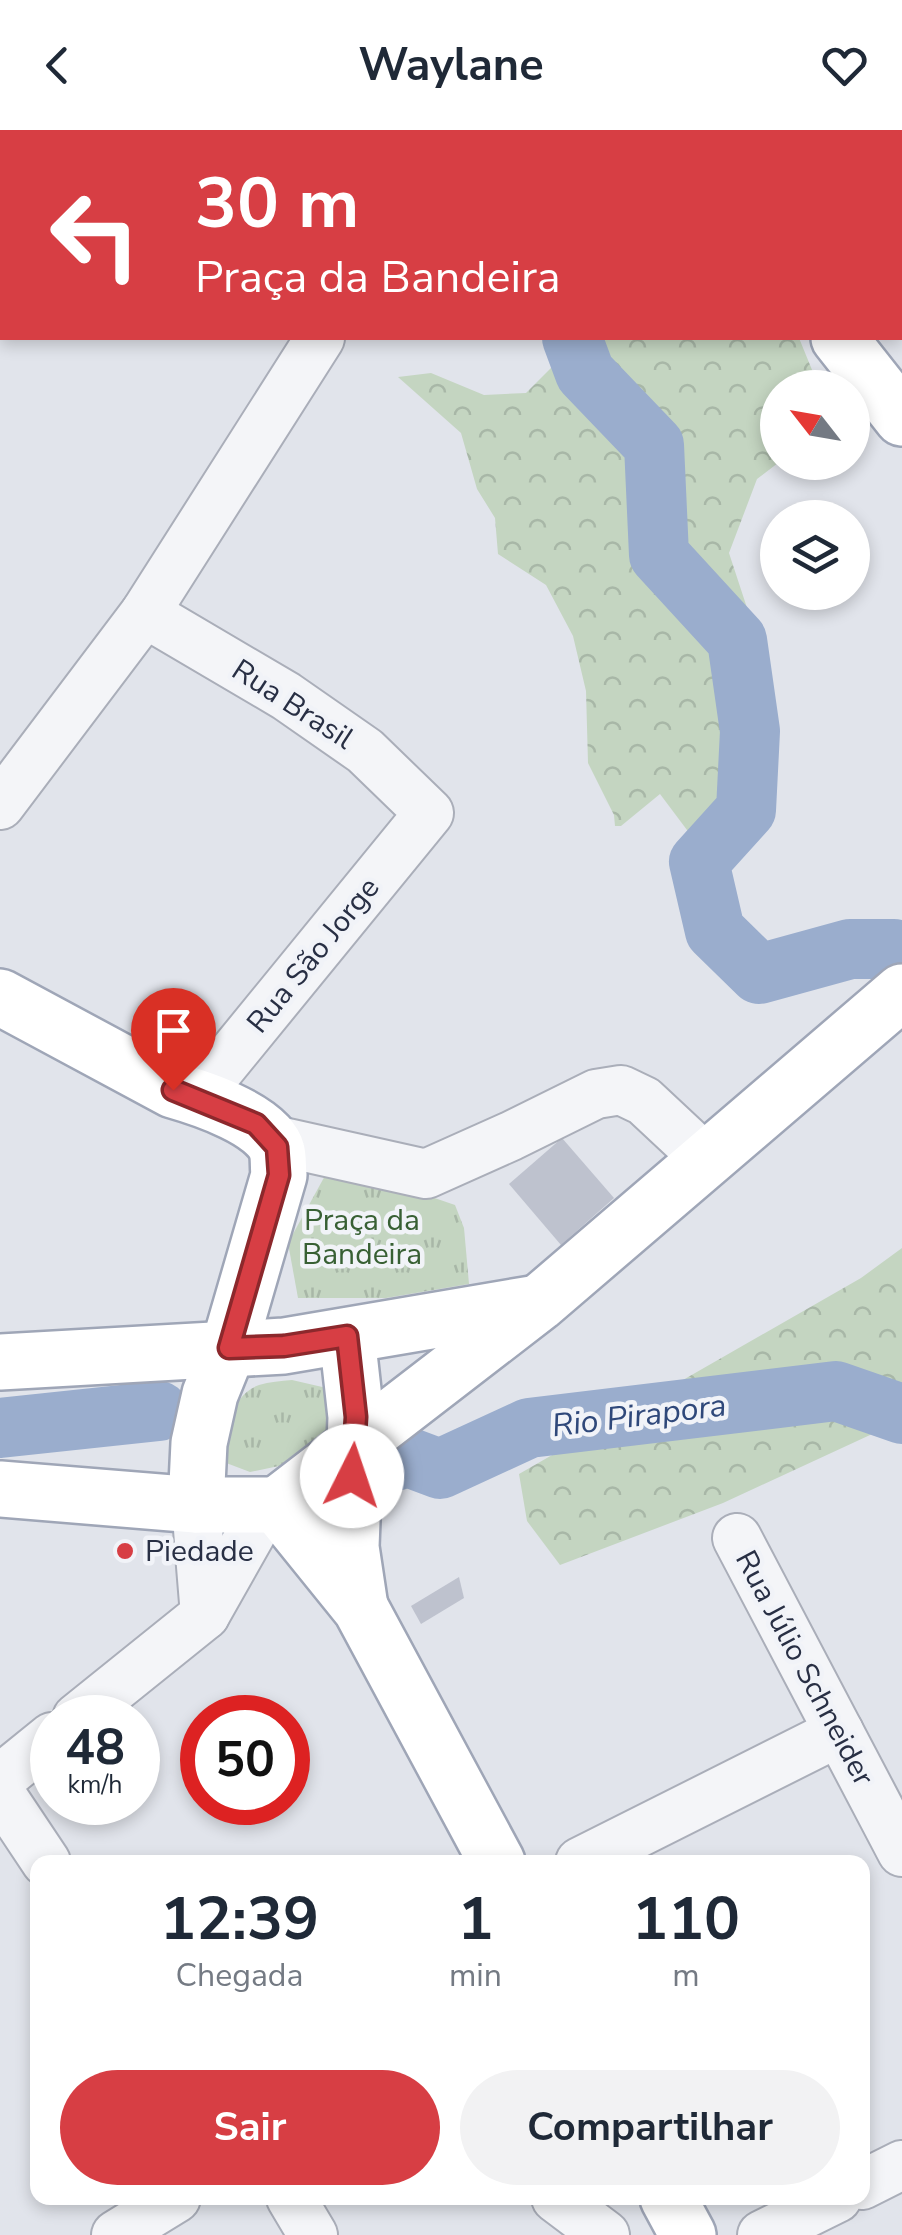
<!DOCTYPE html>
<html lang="pt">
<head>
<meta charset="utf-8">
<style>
  body { margin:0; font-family:"Nunito Sans",sans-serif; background:#f2f2f3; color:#1f2937; height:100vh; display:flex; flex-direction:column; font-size:38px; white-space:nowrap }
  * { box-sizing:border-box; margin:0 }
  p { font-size:32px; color:#747a83 }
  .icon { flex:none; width:55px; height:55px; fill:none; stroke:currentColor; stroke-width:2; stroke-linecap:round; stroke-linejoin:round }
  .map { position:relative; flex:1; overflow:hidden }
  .sheet { position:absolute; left:30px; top:1725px; width:840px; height:350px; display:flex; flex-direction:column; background:#fff; border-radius:20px; box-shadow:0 5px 15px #0003 }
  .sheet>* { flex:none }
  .top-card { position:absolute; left:0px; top:0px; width:902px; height:210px; box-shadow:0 5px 15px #0003; background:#d73e44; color:#fff; overflow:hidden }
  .needle { width:65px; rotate:301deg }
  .buttons { position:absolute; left:760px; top:240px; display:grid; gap:20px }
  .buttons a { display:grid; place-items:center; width:110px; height:110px; border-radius:50%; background:#fff; box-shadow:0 5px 15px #0003; font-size:50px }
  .speed { position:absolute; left:30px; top:1565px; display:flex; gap:20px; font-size:50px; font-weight:700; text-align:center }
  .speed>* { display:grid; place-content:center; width:130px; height:130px; border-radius:50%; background:#fff; box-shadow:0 5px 15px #0003; line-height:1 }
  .speed small { font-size:25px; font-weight:400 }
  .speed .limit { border:15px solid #d22; background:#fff; color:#111 }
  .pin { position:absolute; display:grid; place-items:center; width:85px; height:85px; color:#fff; margin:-102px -42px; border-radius:50% 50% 50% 0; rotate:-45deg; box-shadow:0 0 10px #0007 }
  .pin .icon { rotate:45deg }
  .me { position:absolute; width:110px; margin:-55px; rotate:4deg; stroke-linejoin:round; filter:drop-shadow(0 0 8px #0008) }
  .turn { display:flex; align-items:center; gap:35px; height:210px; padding:0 30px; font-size:45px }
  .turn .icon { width:130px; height:130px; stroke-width:2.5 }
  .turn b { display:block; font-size:70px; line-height:85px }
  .eta { display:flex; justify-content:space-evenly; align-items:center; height:170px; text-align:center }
  .eta b { font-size:60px; font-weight:700; line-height:70px }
  .primary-button { display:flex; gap:20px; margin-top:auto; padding:20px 30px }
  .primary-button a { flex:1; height:115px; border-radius:60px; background:#d73e44; color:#fff; font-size:40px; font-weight:700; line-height:115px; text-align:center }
  .primary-button a+a { background:#f2f2f3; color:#1f2937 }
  header { display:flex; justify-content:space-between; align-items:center; height:130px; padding:0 30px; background:#fff; font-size:45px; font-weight:700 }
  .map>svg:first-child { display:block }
  .grass { fill:url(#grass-tufts) }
  .forest { fill:url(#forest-crowns) }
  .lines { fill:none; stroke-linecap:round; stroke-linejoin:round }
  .river { stroke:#9aadcd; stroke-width:60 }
  .building { fill:#bec2ce }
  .minor-casing { stroke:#aaaeb9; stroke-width:52 }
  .major-casing { stroke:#9fa6b7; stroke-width:60 }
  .minor { stroke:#f4f5f8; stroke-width:48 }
  .major { stroke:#fff; stroke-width:55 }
  .route-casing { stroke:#8c282c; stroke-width:25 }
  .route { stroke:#d73e44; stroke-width:18 }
  .poi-dot { fill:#d73e44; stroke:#f1f3f8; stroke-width:4 }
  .labels { text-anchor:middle; stroke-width:9; stroke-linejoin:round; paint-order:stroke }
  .street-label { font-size:30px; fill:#282f44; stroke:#f1f3f8 }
  .park-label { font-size:30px; fill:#386034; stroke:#f1f3f8 }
  .poi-label { font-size:30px; fill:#282f44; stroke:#f1f3f8; text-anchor:start }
  .water-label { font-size:32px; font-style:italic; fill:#2f487a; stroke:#f1f3f8 }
</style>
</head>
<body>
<header><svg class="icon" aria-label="back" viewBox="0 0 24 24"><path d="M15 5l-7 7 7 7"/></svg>Waylane<svg class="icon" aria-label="heart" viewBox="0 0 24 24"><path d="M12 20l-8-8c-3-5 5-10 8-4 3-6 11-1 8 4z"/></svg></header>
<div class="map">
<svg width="902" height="2105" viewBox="0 0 902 2105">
  <defs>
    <pattern id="grass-tufts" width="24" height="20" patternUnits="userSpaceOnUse" patternTransform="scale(2.5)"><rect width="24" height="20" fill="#c4d5c1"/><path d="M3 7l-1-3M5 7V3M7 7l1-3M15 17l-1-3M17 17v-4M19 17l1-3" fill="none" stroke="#a8b7a7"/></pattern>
    <pattern id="forest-crowns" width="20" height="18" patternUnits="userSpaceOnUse" patternTransform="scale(2.5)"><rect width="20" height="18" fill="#c4d5c1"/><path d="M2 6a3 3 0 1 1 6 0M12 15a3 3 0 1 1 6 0" fill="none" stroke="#a8b7a7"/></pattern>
  </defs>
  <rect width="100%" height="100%" fill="#e1e4eb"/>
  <!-- grass -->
  <g class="grass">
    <path d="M332 1033 455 1075 464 1098 469 1154 386 1168H298L288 1113Z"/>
    <path d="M292 1250 331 1259 344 1286 279 1336 250 1342 221 1331C225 1304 230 1265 259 1255 269 1252 281 1251 292 1250Z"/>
  </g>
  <!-- forest -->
  <g class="forest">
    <path d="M565 208H799L819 257 778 258V333L757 349 729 423 750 487 747 559 756 649 747 707 729 721 696 712 660 664 621 696H615L614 685 588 633 586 561 573 506 546 455 498 424 495 388 477 359 461 303 398 247 431 243 484 265 526 263 562 227Z"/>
    <path d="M902 1118V1298L883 1299 723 1373 560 1435 527 1391 519 1344 861 1148Z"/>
  </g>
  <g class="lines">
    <!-- river -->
    <g class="river">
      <path d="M528 0 529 2"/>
      <path d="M572 208 585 243 654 315 659 425 737 510 750 601 746 680 699 732 715 801 759 844 850 819H894"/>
      <path d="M0 1298 159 1281"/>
      <path d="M385 1334 408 1327 440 1339 529 1298 836 1261 902 1284"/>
    </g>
  </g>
  <!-- building -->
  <g class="building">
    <path d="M562 1008 614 1068 561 1115 509 1054Z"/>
    <path d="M459 1447 464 1468 421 1494 411 1476Z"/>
  </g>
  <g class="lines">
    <defs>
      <g id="minor">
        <path d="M145 483 286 566 365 621 429 683 197 967"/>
        <path d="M0 675 145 483 320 208"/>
        <path d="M269 1009 426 1044 511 1006 596 964 621 960 644 971 705 1028"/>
        <path d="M196 1375 205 1485"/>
        <path d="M737 1408 902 1722"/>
        <path d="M77 1588 205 1485 266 1377"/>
        <path d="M0 1649 52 1607"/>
        <path d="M0 1663 46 1732"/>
        <path d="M580 1732 839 1602"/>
        <path d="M862 2055 902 2035"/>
        <path d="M291 2068 313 2105"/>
        <path d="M556 2068 605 2105"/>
        <path d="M116 2105 176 2068"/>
        <path d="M762 2105 837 2068"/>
      </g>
      <g id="major">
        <path d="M793 2V0"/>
        <path d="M839 208 902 288"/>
        <path d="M0 867 173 960C201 968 269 990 277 1021 279 1028 278 1038 279 1045L229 1217 210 1264 199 1313 196 1375"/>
        <path d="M347 1206 356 1287 351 1417 360 1477"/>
        <path d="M0 1232 284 1216 531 1174"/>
        <path d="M0 1359 196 1375H277"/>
        <path d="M277 1375 539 1173 902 862"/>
        <path d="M277 1375 361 1479 497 1732"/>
        <path d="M668 2068 688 2105"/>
      </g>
    </defs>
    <!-- minor casing -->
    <use href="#minor" class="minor-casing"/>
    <!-- major casing -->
    <use href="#major" class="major-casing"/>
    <!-- minor -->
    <use href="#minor" class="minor"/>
    <!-- major -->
    <use href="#major" class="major"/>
  </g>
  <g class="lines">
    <defs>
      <path id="route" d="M173 960 256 994 277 1017 279 1045 229 1218 284 1216 347 1206 356 1287 352 1346"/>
    </defs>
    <!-- route casing -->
    <use href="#route" class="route-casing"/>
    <!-- route -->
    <use href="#route" class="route"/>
  </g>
  <!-- markers -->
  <circle class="poi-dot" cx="125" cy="1421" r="10"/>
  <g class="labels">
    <!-- street labels -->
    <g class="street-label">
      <text transform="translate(293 574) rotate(33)" y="10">Rua Brasil</text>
      <text transform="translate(313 825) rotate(-51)" y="10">Rua São Jorge</text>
      <text transform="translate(805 1538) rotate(62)" y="10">Rua Júlio Schneider</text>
    </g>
    <!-- park labels -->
    <g class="park-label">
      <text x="362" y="1100">Praça da<tspan x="362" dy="34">Bandeira</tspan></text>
    </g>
    <!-- poi labels -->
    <g class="poi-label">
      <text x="145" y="1431">Piedade</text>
    </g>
    <!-- water labels -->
    <g class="water-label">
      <text transform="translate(639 1285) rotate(-7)" y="11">Rio Pirapora</text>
    </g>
  </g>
</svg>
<div class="buttons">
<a><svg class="needle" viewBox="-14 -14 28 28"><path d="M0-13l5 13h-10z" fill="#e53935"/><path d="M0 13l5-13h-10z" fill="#747a83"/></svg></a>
<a><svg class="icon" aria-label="layers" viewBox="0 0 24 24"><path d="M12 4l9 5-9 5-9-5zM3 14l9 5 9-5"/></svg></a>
</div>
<div class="speed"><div>48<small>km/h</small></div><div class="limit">50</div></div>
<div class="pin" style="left:173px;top:960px;background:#d93025"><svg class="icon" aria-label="arrive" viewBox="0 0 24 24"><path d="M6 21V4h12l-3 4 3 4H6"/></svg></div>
<svg class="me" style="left:352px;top:1346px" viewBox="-20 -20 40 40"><circle r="19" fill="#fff"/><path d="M0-13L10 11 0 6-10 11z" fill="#d73e44"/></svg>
<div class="top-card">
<div class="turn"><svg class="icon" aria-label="left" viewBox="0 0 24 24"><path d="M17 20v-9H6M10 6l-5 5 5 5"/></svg><div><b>30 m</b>Praça da Bandeira</div></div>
</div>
<section class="sheet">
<div class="eta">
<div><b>12:39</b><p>Chegada</p></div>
<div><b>1</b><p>min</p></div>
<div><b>110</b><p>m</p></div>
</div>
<div class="primary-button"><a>Sair</a><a>Compartilhar</a></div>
</section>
</div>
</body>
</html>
